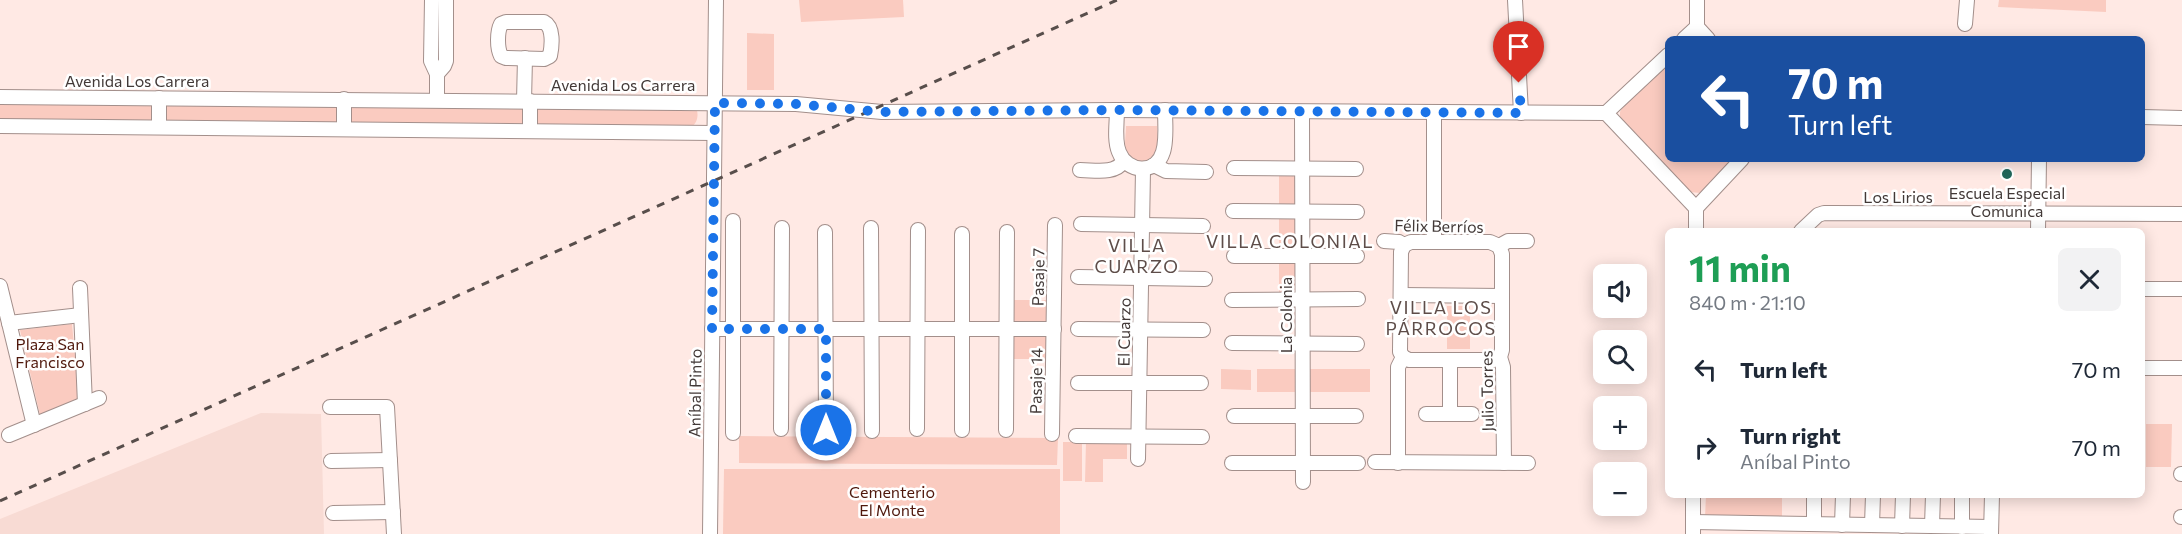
<!DOCTYPE html>
<html lang="en">
<head>
<meta charset="utf-8">
<style>
  body { margin:0; font-family:Commissioner,sans-serif; background:#f2f2f3; color:#1f2937; height:100vh; display:flex; flex-direction:column; font-size:22px; white-space:nowrap }
  * { box-sizing:border-box; margin:0 }
  p { font-size:20px; color:#747a83 }
  .icon { flex:none; width:33px; height:33px; fill:none; stroke:currentColor; stroke-width:2; stroke-linecap:round; stroke-linejoin:round }
  .map { position:relative; flex:1; overflow:hidden }
  .side { position:absolute; left:1665px; top:228px; width:480px; height:270px; display:flex; flex-direction:column; background:#fff; border-radius:9px; box-shadow:0 3px 15px #0003 }
  .side>* { flex:none }
  .guide { position:absolute; left:1665px; top:36px; width:480px; height:126px; border-radius:9px; box-shadow:0 3px 15px #0003; background:#1a4fa0; color:#fff; overflow:hidden }
  .buttons { position:absolute; left:1593px; top:264px; display:grid; gap:12px }
  .buttons a { display:grid; place-items:center; width:54px; height:54px; border-radius:9px; background:#fff; box-shadow:0 3px 15px #0003; font-size:30px }
  .pin { position:absolute; display:grid; place-items:center; width:51px; height:51px; color:#fff; margin:-62px -26px; border-radius:50% 50% 50% 0; rotate:-45deg; box-shadow:0 0 6px #0007 }
  .pin .icon { rotate:45deg }
  .me { position:absolute; width:66px; margin:-33px; rotate:0deg; stroke-linejoin:round; filter:drop-shadow(0 0 4px #0008) }
  .turn { display:flex; align-items:center; gap:21px; height:126px; padding:0 24px; font-size:27px }
  .turn .icon { width:78px; height:78px; stroke-width:2.5 }
  .turn b { display:block; font-size:42px; line-height:51px }
  .round { display:grid; place-items:center; flex:none; width:63px; height:63px; border-radius:9px; background:#f2f2f3 }
  .overview { display:flex; align-items:center; justify-content:space-between; height:102px; padding:0 24px }
  h1 { font-size:36px; font-weight:700; line-height:45px; color:#1e9e55 }
  ul { padding:0; list-style:none }
  li { display:flex; align-items:center; gap:18px; height:78px; padding:0 24px }
  li div { flex:1 }
  li b { display:block; font-size:22px }
  li em { font-style:normal }
  .map>svg:first-child { display:block }
  .built { fill:#f8dbd4 }
  .green { fill:#facbc0 }
  .lines { fill:none; stroke-linecap:round; stroke-linejoin:round }
  .minor-casing { stroke:#a38f8b; stroke-width:16 }
  .minor { stroke:#fff; stroke-width:14 }
  .rail { stroke:#584e4b; stroke-width:3; stroke-dasharray:8 8; stroke-linecap:butt }
  .route { stroke:#1a73e8; stroke-width:10; stroke-dasharray:0 18 }
  .poi-dot { fill:#21675b; stroke:#fff; stroke-width:2 }
  .labels { text-anchor:middle; stroke-width:5; stroke-linejoin:round; paint-order:stroke }
  .street-label { font-size:16px; fill:#423937; stroke:#fff }
  .poi-label { font-size:16px; fill:#423937; stroke:#fff }
  .park-label { font-size:16px; fill:#4f180c; stroke:#fff }
  .neighbourhood-label { font-size:18px; letter-spacing:1.5px; fill:#5e4d49; stroke:#fff }
</style>
</head>
<body>
<div class="map">
<svg width="2182" height="534" viewBox="0 0 2182 534">
  <rect width="100%" height="100%" fill="#ffe9e4"/>
  <!-- built -->
  <path class="built" d="M261 413 321 414 324 534H0V519Z"/>
  <!-- green -->
  <g class="green">
    <path d="M799 0H903L904 17 801 22Z"/>
    <path d="M1999 0H2106V12L1998 7Z"/>
    <path d="M747 33 774 34V90H747Z"/>
    <path d="M1668 63V159H1734L1700 193 1690 192 1620 118V112L1623 106Z"/>
    <path d="M512 103 696 106C699 116 698 123 689 129L516 123 0 121V104Z"/>
    <path d="M1126 126H1157C1157 133 1159 144 1156 151 1151 164 1131 165 1126 151 1124 144 1126 134 1126 126Z"/>
    <path d="M1279 174H1292L1295 178V295H1279Z"/>
    <rect x="1011" y="300" width="37" height="59"/>
    <rect x="1447" y="306" width="23" height="43"/>
    <path d="M72 324 79 400 40 415 20 330Z"/>
    <path d="M1221 369 1251 370V390L1221 389Z"/>
    <rect x="1257" y="369" width="113" height="23"/>
    <path d="M2146 424H2172L2171 467H2146Z"/>
    <path d="M739 436 1058 438 1057 465 739 463Z"/>
    <path d="M1086 441 1127 442V459H1103V482H1085Z"/>
    <rect x="1063" y="442" width="19" height="39"/>
    <path d="M724 469H1060V534H723Z"/>
    <path d="M1706 495H1782V520L1705 518Z"/>
  </g>
  <g class="lines">
    <defs>
      <g id="minor">
        <path d="M432 0 431 61 437 74V100"/>
        <path d="M1515 0 1521 113"/>
        <path d="M506 22H544C554 27 552 46 550 56L544 59 506 58 501 56C497 48 497 32 501 24Z"/>
        <path d="M1965 24 1967 0"/>
        <path d="M1697 27V0"/>
        <path d="M1697 27 1708 39"/>
        <path d="M1684 39 1697 27"/>
        <path d="M437 74 444 66 446 61V0"/>
        <path d="M0 97 796 104 882 112 1117 110 1606 113"/>
        <path d="M159 98V127"/>
        <path d="M344 99V129"/>
        <path d="M524 101 525 58"/>
        <path d="M530 101V131"/>
        <path d="M1117 110C1117 123 1114 140 1119 152 1127 173 1156 175 1163 152 1167 140 1165 123 1165 110"/>
        <path d="M1302 112 1303 482"/>
        <path d="M1606 113 1696 208"/>
        <path d="M1606 113 1668 55"/>
        <path d="M2142 117 2182 118"/>
        <path d="M0 126 714 133"/>
        <path d="M1154 165 1166 171 1206 172"/>
        <path d="M1234 168 1356 169"/>
        <path d="M1080 170C1095 170 1114 175 1124 161"/>
        <path d="M1696 208 1742 159"/>
        <path d="M1233 211 1357 212"/>
        <path d="M1081 224 1203 226"/>
        <path d="M871 228 872 431"/>
        <path d="M1696 231V208"/>
        <path d="M1801 231 1818 215 1824 213 2182 214"/>
        <path d="M2038 231 2039 159"/>
        <path d="M825 232 826 430"/>
        <path d="M1384 241 1399 242 1404 245 1411 242H1490L1499 246"/>
        <path d="M1434 242V112"/>
        <path d="M1499 246 1502 254V350L1500 357 1503 367 1504 463"/>
        <path d="M1499 246 1508 241H1527"/>
        <path d="M1234 256H1357"/>
        <path d="M1078 277 1205 279"/>
        <path d="M0 286 34 425"/>
        <path d="M80 288 85 404"/>
        <path d="M2142 289H2182"/>
        <path d="M1401 295 1502 296"/>
        <path d="M1232 300 1358 299"/>
        <path d="M9 323 81 315"/>
        <path d="M712 329H1054"/>
        <path d="M1078 329 1203 330"/>
        <path d="M1232 343 1357 344"/>
        <path d="M1403 357 1409 360H1493L1500 357"/>
        <path d="M1450 360V414"/>
        <path d="M2142 368H2182"/>
        <path d="M1078 383H1201"/>
        <path d="M330 407H387L394 534"/>
        <path d="M1426 414H1472"/>
        <path d="M1234 416H1356"/>
        <path d="M781 429 782 228"/>
        <path d="M917 429 918 230"/>
        <path d="M962 430V234"/>
        <path d="M1006 430 1007 232"/>
        <path d="M733 433V221"/>
        <path d="M1052 434 1055 225"/>
        <path d="M9 435 99 398"/>
        <path d="M1076 436 1202 437"/>
        <path d="M1138 459 1143 170"/>
        <path d="M331 461 390 460"/>
        <path d="M1375 462 1528 463"/>
        <path d="M1232 463H1358"/>
        <path d="M1398 463V367L1403 357 1400 352 1401 252 1404 245"/>
        <path d="M2181 474H2182"/>
        <path d="M333 513 393 512"/>
        <path d="M2181 517H2182"/>
        <path d="M1693 522 1991 527"/>
        <path d="M1814 524V495"/>
        <path d="M1842 525 1843 495"/>
        <path d="M1872 525 1873 495"/>
        <path d="M1902 526 1903 495"/>
        <path d="M1932 526 1933 495"/>
        <path d="M1962 527V495"/>
        <path d="M710 534 716 0"/>
        <path d="M1693 534V495"/>
        <path d="M1991 534 1992 495"/>
      </g>
    </defs>
    <!-- minor casing -->
    <use href="#minor" class="minor-casing"/>
    <!-- minor -->
    <use href="#minor" class="minor"/>
    <!-- rail -->
    <path class="rail" d="M0 501 1117 0"/>
  </g>
  <g class="lines">
    <!-- route -->
    <path class="route" d="M826 430V329H712L715 103 796 104 882 112 1118 110 1521 113 1519 83"/>
  </g>
  <!-- markers -->
  <circle class="poi-dot" cx="2007" cy="174" r="6"/>
  <g class="labels">
    <!-- street labels -->
    <g class="street-label">
      <text x="137" y="87">Avenida Los Carrera</text>
      <text x="623" y="91">Avenida Los Carrera</text>
      <text x="1898" y="203">Los Lirios</text>
      <text transform="translate(1439 226) rotate(1)" y="6">Félix Berríos</text>
      <text transform="translate(1038 277) rotate(-89)" y="6">Pasaje 7</text>
      <text transform="translate(1286 315) rotate(-90)" y="6">La Colonia</text>
      <text transform="translate(1124 332) rotate(-89)" y="6">El Cuarzo</text>
      <text transform="translate(1036 381) rotate(-89)" y="6">Pasaje 14</text>
      <text transform="translate(1487 391) rotate(-91)" y="6">Julio Torres</text>
      <text transform="translate(695 393) rotate(-89)" y="6">Aníbal Pinto</text>
    </g>
    <!-- poi labels -->
    <g class="poi-label">
      <text x="2007" y="199">Escuela Especial<tspan x="2007" dy="18">Comunica</tspan></text>
    </g>
    <!-- park labels -->
    <g class="park-label">
      <text x="50" y="350">Plaza San<tspan x="50" dy="18">Francisco</tspan></text>
      <text x="892" y="498">Cementerio<tspan x="892" dy="18">El Monte</tspan></text>
    </g>
    <!-- neighbourhood labels -->
    <g class="neighbourhood-label">
      <text x="1290" y="248">VILLA COLONIAL</text>
      <text x="1137" y="252">VILLA<tspan x="1137" dy="21">CUARZO</tspan></text>
      <text x="1441" y="314">VILLA LOS<tspan x="1441" dy="21">PÁRROCOS</tspan></text>
    </g>
  </g>
</svg>
<div class="buttons">
<a><svg class="icon" aria-label="sound" viewBox="0 0 24 24"><path d="M4 9h4l5-4v14l-5-4H4zM17 9q2 3 0 6"/></svg></a>
<a><svg class="icon" aria-label="search" viewBox="0 0 24 24"><circle cx="10" cy="10" r="6"/><path d="M15 15l6 6"/></svg></a>
<a>+</a>
<a>−</a>
</div>
<div class="pin" style="left:1519px;top:83px;background:#d93025"><svg class="icon" aria-label="arrive" viewBox="0 0 24 24"><path d="M6 21V4h12l-3 4 3 4H6"/></svg></div>
<svg class="me" style="left:826px;top:430px" viewBox="-20 -20 40 40"><circle r="17" fill="#1a73e8" stroke="#fff" stroke-width="3"/><path d="M0-11L8 9 0 5-8 9z" fill="#fff"/></svg>
<div class="guide">
<div class="turn"><svg class="icon" aria-label="left" viewBox="0 0 24 24"><path d="M17 20v-9H6M10 6l-5 5 5 5"/></svg><div><b>70 m</b>Turn left</div></div>
</div>
<section class="side">
<div class="overview"><div><h1>11 min</h1><p>840 m · 21:10</p></div><a class="round"><svg class="icon" aria-label="close" viewBox="0 0 24 24"><path d="M6 6l12 12M18 6L6 18"/></svg></a></div>
<ul>
<li><svg class="icon" aria-label="left" viewBox="0 0 24 24"><path d="M17 20v-9H6M10 6l-5 5 5 5"/></svg><div><b>Turn left</b></div><em>70 m</em></li>
<li><svg class="icon" aria-label="right" viewBox="0 0 24 24"><path d="M7 20v-9h11M14 6l5 5-5 5"/></svg><div><b>Turn right</b><p>Aníbal Pinto</p></div><em>70 m</em></li>
</ul>
</section>
</div>
</body>
</html>
